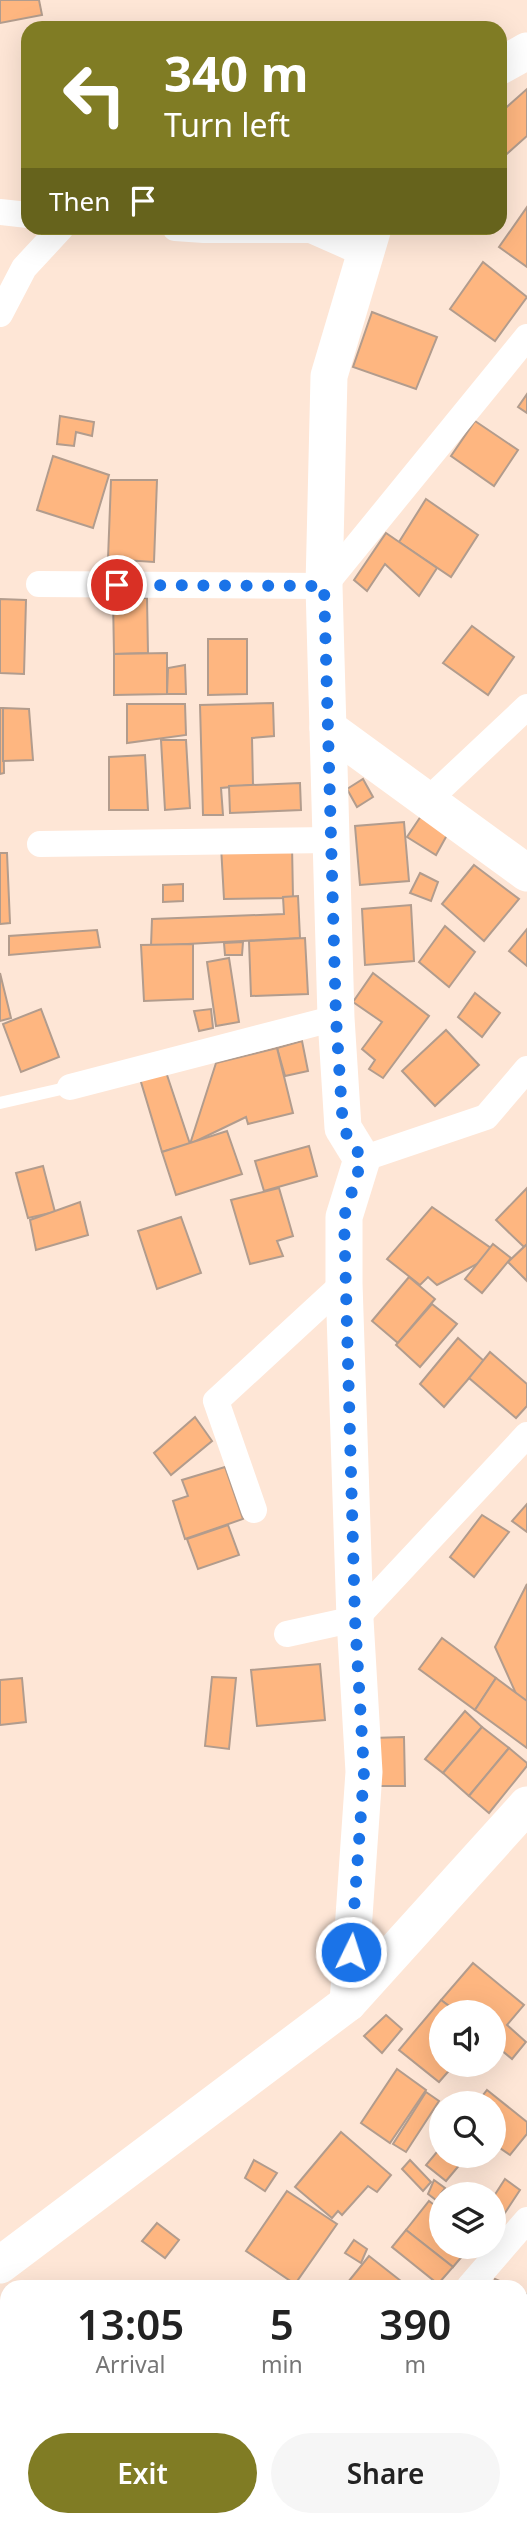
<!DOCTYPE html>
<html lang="en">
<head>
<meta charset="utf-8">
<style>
  body { margin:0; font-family:"Noto Sans",sans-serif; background:#f6f6f6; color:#222; height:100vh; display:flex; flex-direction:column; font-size:26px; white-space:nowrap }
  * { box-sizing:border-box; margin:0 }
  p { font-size:23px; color:#767676 }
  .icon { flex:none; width:38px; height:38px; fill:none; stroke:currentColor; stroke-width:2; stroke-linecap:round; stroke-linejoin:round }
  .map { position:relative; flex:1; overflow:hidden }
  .details { position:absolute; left:0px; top:2280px; width:528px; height:247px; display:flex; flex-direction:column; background:#fff; border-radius:21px 21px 0 0; box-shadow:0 7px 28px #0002 }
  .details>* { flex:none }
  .hud { position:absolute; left:21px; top:21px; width:486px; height:214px; border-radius:21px; box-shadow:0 7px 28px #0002; background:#807c24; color:#fff; overflow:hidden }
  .controls { position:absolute; left:429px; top:2000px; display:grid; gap:14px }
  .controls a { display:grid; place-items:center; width:77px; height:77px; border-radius:50%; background:#fff; box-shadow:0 7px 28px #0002; font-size:35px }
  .pin { position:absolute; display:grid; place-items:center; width:60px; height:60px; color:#fff; margin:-30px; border:4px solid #fff; border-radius:50%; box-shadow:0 2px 7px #0007 }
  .me { position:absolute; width:77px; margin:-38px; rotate:4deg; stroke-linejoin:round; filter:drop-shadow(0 0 5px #0008) }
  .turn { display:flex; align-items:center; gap:24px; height:147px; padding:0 28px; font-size:32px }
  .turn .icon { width:91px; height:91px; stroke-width:2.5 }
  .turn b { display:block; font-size:49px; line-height:60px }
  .then { display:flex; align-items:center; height:66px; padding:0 28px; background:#0003; gap:14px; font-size:26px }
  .eta { display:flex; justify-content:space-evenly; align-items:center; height:119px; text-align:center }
  .eta b { font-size:42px; font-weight:600; line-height:49px }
  .button { display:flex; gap:14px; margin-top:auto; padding:14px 28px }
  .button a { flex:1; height:80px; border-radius:42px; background:#807c24; color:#fff; font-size:28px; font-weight:600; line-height:80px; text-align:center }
  .button a+a { background:#f6f6f6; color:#222 }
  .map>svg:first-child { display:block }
  .building { fill:#feb680; stroke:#b29c8d; stroke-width:2 }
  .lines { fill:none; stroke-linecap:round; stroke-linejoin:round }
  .lane { stroke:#fff; stroke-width:12 }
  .street { stroke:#fff; stroke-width:26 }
  .secondary { stroke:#fff; stroke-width:37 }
  .route { stroke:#1a73e8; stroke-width:12; stroke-dasharray:0 21.6 }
</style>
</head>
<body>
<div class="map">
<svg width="527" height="2526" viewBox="0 0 527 2526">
  <rect width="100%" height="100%" fill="#fee6d6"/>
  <!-- building -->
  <g class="building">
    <path d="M0 0H39L42 15 0 23Z"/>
    <path d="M527 89V136L500 160V113Z"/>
    <path d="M527 207V267L499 247Z"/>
    <path d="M483 262 527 297 495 341 450 309Z"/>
    <path d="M372 312 437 337 416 389 353 367Z"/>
    <path d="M527 394V413L518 407Z"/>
    <path d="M60 416 94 422 92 436 76 432 74 446 57 444Z"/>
    <path d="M475 421 518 450 494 486 451 456Z"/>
    <path d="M53 456 109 475 93 528 37 510Z"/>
    <path d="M111 480H157L154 562 108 559Z"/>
    <path d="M426 499 478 535 451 577 399 542Z"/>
    <path d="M386 533 437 568 419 596 385 564 367 591 354 580Z"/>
    <path d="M113 598H147L148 653 114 654Z"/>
    <path d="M0 599 26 600 24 674 0 673Z"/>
    <path d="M472 626 514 657 488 695 443 663Z"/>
    <path d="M208 639H247V694L208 695Z"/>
    <path d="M167 653V694L114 695V654Z"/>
    <path d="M185 665 186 694H167L168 668Z"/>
    <path d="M273 703 274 736 252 738 253 785 221 788 223 815H203L200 705Z"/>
    <path d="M127 704H185L186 735 127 743Z"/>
    <path d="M0 708H3L4 773 0 774Z"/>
    <path d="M3 708 29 709 33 760 3 761Z"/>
    <path d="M161 740H186L190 808 165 810Z"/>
    <path d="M145 755 148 810H109V757Z"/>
    <path d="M363 779 373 797 357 807 347 789Z"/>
    <path d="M300 783 301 810 230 813 229 786Z"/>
    <path d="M425 810 452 826 436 855 407 837Z"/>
    <path d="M404 822 409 881 360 885 355 826Z"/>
    <path d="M292 845 293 898 224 899 221 846Z"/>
    <path d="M0 853H7L10 923 0 924Z"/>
    <path d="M474 865 519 899 484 941 442 904Z"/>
    <path d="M420 873 438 882 431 901 410 893Z"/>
    <path d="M183 884V901L163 902V885Z"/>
    <path d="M298 896 300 938 151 946 152 919 284 914 283 897Z"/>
    <path d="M411 905 414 961 365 965 362 909Z"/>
    <path d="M445 926 475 952 449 987 419 962Z"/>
    <path d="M527 929V966L509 951Z"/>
    <path d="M97 930 100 947 9 955V936Z"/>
    <path d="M305 938 308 994 251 996 249 941Z"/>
    <path d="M243 942 242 955H225L224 943Z"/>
    <path d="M193 944V999L144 1001 141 945Z"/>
    <path d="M229 958 239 1022 216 1026 207 962Z"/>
    <path d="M0 973 11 1018 0 1021Z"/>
    <path d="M373 973 429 1016 383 1078 369 1069 375 1060 362 1049 382 1022 353 1002Z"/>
    <path d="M475 993 500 1013 482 1037 458 1017Z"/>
    <path d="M41 1009 59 1057 21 1072 3 1024Z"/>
    <path d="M211 1009 213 1028 199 1031 194 1011Z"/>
    <path d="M446 1030 479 1065 435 1106 402 1071Z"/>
    <path d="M302 1041 308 1071 285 1076 277 1048Z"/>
    <path d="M277 1048 293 1113 248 1124 246 1117 190 1144 216 1063Z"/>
    <path d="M163 1063 190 1144 162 1152 138 1072Z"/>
    <path d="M227 1131 242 1174 176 1195 162 1152Z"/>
    <path d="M309 1146 317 1176 264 1191 255 1161Z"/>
    <path d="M43 1166 55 1212 28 1218 16 1173Z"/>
    <path d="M279 1188 293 1236 277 1241 283 1256 250 1264 231 1200Z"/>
    <path d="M527 1188V1245L524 1247 496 1220Z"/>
    <path d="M80 1202 88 1235 36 1250 30 1220Z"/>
    <path d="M432 1207 498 1253 437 1285 428 1277 420 1285 387 1259Z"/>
    <path d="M181 1217 201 1273 157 1289 138 1231Z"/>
    <path d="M493 1244 511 1258 482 1293 465 1279Z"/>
    <path d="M527 1244V1281L508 1262Z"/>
    <path d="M409 1277 435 1299 398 1343 372 1321Z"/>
    <path d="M432 1304 457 1324 420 1367 396 1345Z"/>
    <path d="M458 1338 484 1361 444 1407 420 1384Z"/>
    <path d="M490 1352 527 1384V1406L516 1418 469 1378Z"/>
    <path d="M195 1417 212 1441 171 1475 154 1453Z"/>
    <path d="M225 1467 243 1519 185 1539 173 1501 188 1496 182 1480Z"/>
    <path d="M527 1504V1532L512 1521Z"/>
    <path d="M482 1515 509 1532 474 1577 450 1557Z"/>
    <path d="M228 1525 239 1555 198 1569 187 1539Z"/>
    <path d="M527 1584V1718L495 1647Z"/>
    <path d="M442 1638 496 1678 475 1710 419 1669Z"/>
    <path d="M320 1664 325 1720 257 1726 251 1670Z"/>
    <path d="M212 1677 236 1678 229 1749 205 1746Z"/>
    <path d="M22 1678 26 1722 0 1725V1680Z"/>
    <path d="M496 1678 527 1701V1748L475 1710Z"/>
    <path d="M465 1711 482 1727 443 1773 425 1759Z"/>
    <path d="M482 1727 509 1748 469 1796 443 1773Z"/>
    <path d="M404 1737 405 1786H373L372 1738Z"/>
    <path d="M509 1748 527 1763V1766L489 1813 469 1796Z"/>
    <path d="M473 1963 524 2005 507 2025 526 2042 512 2059 494 2044V2012H457L441 2000Z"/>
    <path d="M441 2000 457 2012H441V2065H454L439 2082 399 2050Z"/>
    <path d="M386 2015 402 2029 382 2053 364 2036Z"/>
    <path d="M397 2069 426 2090 390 2143 361 2123Z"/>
    <path d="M487 2090 527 2122V2134L510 2155 494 2144V2104H476Z"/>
    <path d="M426 2092 439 2101 406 2152 393 2144Z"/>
    <path d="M341 2132 391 2175 377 2192 368 2186 342 2215 338 2211 332 2218 295 2187Z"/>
    <path d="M441 2147V2156H467L446 2181 426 2165Z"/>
    <path d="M254 2160 277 2173 265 2191 245 2178Z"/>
    <path d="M410 2160 431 2182 423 2191 402 2169Z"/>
    <path d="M505 2179 520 2190 499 2222 494 2217V2196Z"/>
    <path d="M434 2180 445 2188 436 2200 428 2194Z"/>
    <path d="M287 2191 337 2224 295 2284 246 2251Z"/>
    <path d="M429 2201 441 2210V2247H470L453 2267 406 2230Z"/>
    <path d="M157 2223 179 2240 165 2258 142 2241Z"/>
    <path d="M406 2230 453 2267 438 2284 392 2247Z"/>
    <path d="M354 2240 367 2249 361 2263 345 2253Z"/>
    <path d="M369 2256 406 2285 405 2287H344Z"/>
    <path d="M495 2279 511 2286 510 2287H492Z"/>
    <path d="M522 2290 527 2295V2350L522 2345Z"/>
    <path d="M7 2364V2394L4 2395 0 2386V2368Z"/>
  </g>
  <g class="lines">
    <!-- lane -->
    <path class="lane" d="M0 1103 70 1087"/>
    <!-- street -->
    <g class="street">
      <path d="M0 212 28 215"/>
      <path d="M175 228 204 230H311L365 254"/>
      <path d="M0 314 24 268 61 228"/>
      <path d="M39 584 324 586 527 337"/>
      <path d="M427 801 527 707"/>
      <path d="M40 844 331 840"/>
      <path d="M70 1087 336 1018"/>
      <path d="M362 1159 486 1117 527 1069"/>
      <path d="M254 1510 216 1401 344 1283"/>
      <path d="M287 1634 355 1619 527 1435"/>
      <path d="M469 2287 527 2220"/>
      <path d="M0 2429H7"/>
      <path d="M522 2482 527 2483"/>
    </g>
    <!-- secondary -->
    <g class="secondary">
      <path d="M500 66 527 51"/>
      <path d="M328 728 527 873"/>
      <path d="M348 2003 364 1772 355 1619 344 1283V1217L362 1159 343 1128 336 1018 324 586 329 376 373 228"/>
      <path d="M0 2265 348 2003 527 1805"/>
    </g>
  </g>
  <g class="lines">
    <!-- route -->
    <path class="route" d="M117 585 324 586 336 1018 343 1128 362 1159 344 1217 355 1619 364 1772 351 1952"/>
  </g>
</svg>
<div class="controls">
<a><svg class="icon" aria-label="sound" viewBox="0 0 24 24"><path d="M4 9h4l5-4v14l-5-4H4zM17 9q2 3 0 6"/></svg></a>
<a><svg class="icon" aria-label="search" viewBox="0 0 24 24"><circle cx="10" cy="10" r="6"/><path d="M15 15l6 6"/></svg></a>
<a><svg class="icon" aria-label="layers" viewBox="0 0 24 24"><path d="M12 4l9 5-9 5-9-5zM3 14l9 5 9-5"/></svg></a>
</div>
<div class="pin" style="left:117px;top:585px;background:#d93025"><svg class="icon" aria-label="arrive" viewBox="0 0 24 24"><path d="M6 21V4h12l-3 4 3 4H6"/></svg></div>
<svg class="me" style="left:351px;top:1952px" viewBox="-20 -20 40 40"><circle r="17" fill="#1a73e8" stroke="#fff" stroke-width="3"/><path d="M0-11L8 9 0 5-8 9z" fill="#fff"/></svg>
<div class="hud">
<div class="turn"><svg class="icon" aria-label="left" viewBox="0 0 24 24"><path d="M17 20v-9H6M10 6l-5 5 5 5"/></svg><div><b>340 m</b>Turn left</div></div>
<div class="then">Then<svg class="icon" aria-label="arrive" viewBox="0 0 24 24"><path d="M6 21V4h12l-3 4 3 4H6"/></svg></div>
</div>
<section class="details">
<div class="eta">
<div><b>13:05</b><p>Arrival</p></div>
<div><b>5</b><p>min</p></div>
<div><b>390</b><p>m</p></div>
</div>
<div class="button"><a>Exit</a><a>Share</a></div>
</section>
</div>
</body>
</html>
